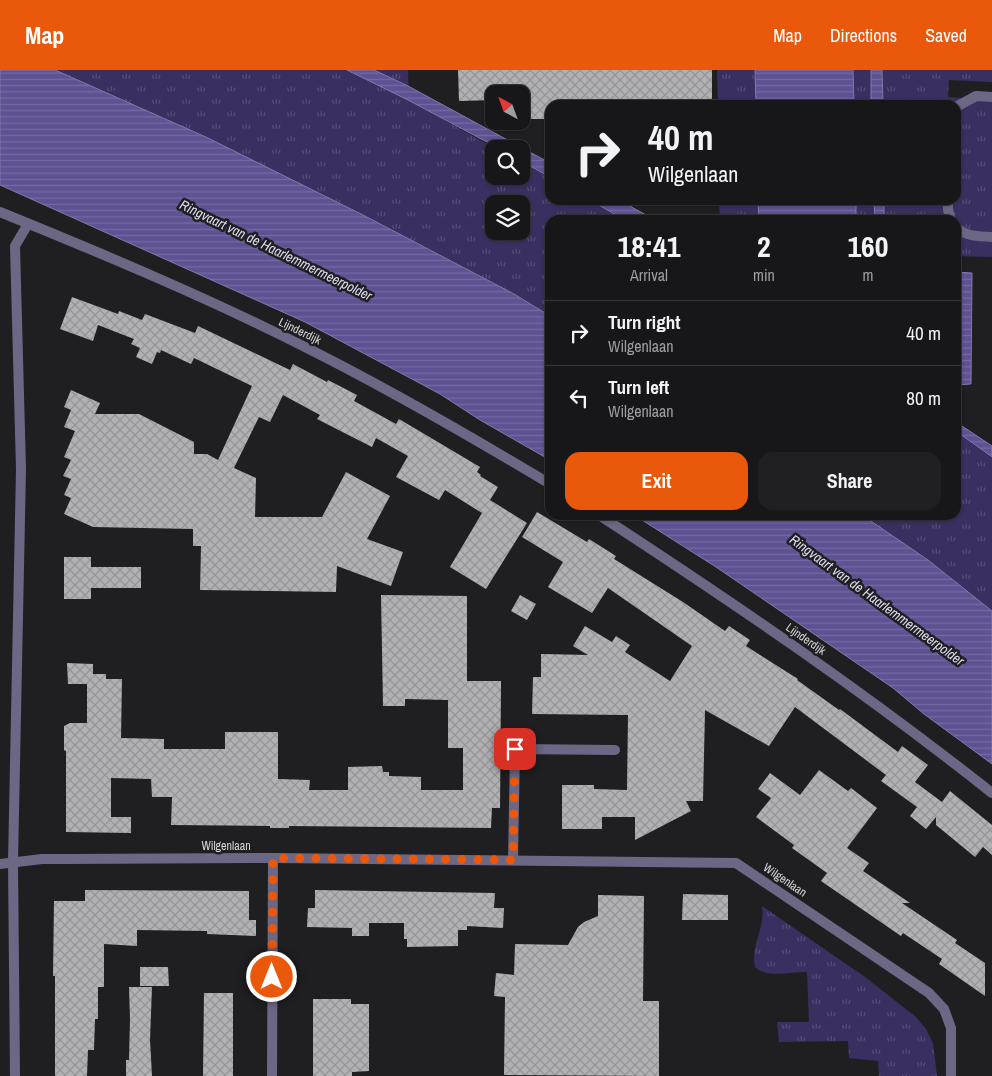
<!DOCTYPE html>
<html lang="en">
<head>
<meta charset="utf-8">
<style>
  body { margin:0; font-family:"Archivo Narrow",sans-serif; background:#202022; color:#f1f3f6; height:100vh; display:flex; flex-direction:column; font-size:19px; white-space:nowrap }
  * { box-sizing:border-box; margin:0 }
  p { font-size:16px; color:#9e9fa2 }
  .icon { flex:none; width:28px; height:28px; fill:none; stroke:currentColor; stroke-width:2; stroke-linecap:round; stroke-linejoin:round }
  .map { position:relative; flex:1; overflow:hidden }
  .drawer { position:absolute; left:545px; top:145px; width:416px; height:305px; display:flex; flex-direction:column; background:#171719; border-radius:15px; box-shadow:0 1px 4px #0004,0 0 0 1px #363638 }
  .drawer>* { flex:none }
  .banner { position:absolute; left:545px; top:30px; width:416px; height:105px; border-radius:15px; box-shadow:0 1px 4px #0004,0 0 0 1px #363638; background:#171719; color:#f1f3f6; overflow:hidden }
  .needle { width:32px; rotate:319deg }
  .tools { position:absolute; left:485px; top:15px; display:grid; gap:10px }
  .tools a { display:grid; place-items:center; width:45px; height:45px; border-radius:10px; background:#171719; box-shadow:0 1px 4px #0004,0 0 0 1px #363638; font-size:25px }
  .pin { position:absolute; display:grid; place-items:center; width:42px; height:42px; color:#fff; margin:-21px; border-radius:10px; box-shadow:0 2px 8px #0006 }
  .me { position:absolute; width:55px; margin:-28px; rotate:0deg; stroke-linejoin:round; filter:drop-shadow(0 0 4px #0008) }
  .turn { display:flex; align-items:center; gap:18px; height:105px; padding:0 20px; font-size:22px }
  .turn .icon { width:65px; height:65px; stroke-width:2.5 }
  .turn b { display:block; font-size:35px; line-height:42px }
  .eta { display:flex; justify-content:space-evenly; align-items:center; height:85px; text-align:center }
  .eta b { font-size:30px; font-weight:800; line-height:35px }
  .button { display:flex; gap:10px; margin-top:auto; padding:10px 20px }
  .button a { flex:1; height:58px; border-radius:15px; background:#ea580c; color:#fff; font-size:20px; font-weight:800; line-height:58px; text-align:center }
  .button a+a { background:#202022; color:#f1f3f6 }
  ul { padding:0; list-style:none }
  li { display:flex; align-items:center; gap:15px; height:65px; padding:0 20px; border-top:1px solid #363638 }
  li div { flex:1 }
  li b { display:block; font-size:19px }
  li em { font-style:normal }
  header { display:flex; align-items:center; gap:30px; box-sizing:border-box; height:70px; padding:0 25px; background:#ea580c; color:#fff }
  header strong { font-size:24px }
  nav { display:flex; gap:28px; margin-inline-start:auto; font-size:18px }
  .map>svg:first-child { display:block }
  .grass { fill:url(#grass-tufts); fill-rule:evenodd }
  .water { fill:url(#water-rules); stroke:#8479a8 }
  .building { fill:url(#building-cross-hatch) }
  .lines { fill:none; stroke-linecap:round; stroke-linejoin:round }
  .service { stroke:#6c6785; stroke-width:10 }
  .minor { stroke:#6c6785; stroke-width:10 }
  .tertiary { stroke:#6c6785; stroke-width:10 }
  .route { stroke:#ea580c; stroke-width:9; stroke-dasharray:0 16.2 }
  .labels { text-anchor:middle; stroke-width:5; stroke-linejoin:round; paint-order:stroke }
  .street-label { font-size:12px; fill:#d7d7d9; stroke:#1f1f21 }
  .water-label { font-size:14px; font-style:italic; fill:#dfdcf0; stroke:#1f1f21 }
</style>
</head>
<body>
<header>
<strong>Map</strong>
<nav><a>Map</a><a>Directions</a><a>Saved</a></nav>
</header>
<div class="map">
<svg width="992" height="1006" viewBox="0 0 992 1006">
  <defs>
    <pattern id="grass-tufts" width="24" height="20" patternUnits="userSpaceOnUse" patternTransform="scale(1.25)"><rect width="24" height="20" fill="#3b2e61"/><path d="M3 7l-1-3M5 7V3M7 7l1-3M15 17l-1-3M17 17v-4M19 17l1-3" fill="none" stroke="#574c77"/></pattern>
    <pattern id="water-rules" width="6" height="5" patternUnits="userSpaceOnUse" patternTransform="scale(1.25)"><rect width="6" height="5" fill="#605193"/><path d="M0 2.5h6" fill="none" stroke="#7669a2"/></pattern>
    <pattern id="building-cross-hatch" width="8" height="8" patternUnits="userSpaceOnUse" patternTransform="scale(1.25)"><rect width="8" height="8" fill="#b1b1b4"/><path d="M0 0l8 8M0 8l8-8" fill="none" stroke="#959597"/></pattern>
  </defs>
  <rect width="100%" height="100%" fill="#1f1f21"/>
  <!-- grass -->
  <g class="grass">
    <path d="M55 0H408L409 30 496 79H494V106H521V92L550 107V130H591L627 150H550V246L514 224 365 146 208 68ZM494 134H521V161H494Z"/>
    <path d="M717 0H755L756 35H718Z"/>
    <path d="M853 0H871V35H854Z"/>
    <path d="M882 0H992V12L949 10 948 27 992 30V187L956 186V150H884V130H956V35H883Z"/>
    <path d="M719 130H758L759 150H720Z"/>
    <path d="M856 130H874L875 150H856Z"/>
    <path d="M956 361 992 388V541L928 490 862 445H956Z"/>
    <path d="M762 836 865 907 916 947 926 959 933 973 937 1006H879L878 991 849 988 848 971 779 972 777 952H809L807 902C791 901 767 909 755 897 750 876 766 857 762 836Z"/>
  </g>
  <!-- water -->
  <g class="water">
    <path d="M0 0H55L208 68 365 146 514 224 550 246V390L480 350 440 324 305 252 0 115Z"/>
    <path d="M347 0H374L408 16 550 93V107L521 91V79H500L408 30Z"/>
    <path d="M755 0H853L854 35H756Z"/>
    <path d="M871 0H882L883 35H871Z"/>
    <path d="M590 130H619L655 150H625Z"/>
    <path d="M758 130H856V150H759Z"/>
    <path d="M874 130H884V150H875Z"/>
    <path d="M956 202 972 203 971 314 956 315Z"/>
    <path d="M956 352 992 376V387L956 361Z"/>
    <path d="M634 445H862L928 490 992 541V694L924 644 893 618 716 497Z"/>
  </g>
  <!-- building -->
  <g class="building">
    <path d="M458 0H712V35H550V49H521V24H494V30L459 31Z"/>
    <path d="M72 227 118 244 119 241 142 250 145 244 195 263 198 256 290 300 293 294 327 312 328 310 357 325 354 331 396 354 399 349 480 397 477 402 481 405 480 406 498 417 490 430 527 453 486 519 450 497 482 443 445 420 439 430 396 407 408 386 376 368 372 377 317 349 320 345 283 325 270 352 259 347 234 398 256 408 255 447H322L346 402 390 426 367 469 403 482 391 516 337 496 336 522 200 520 201 476H193V459L93 457 64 444 71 428 64 425 71 409 63 406 71 390 64 387 75 361 64 357 71 340 64 337 71 320 100 333 95 344H139L194 372V384H207L218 390 252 316 194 288 191 294 161 280 160 283 157 282 152 294 136 287 140 278 131 274 134 269 98 255 93 271 60 259Z"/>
    <path d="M537 442 587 472 589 469 616 486 614 489 683 532 725 561 729 556 750 570 746 576 798 609 797 610 839 640 840 639 898 682 902 676 928 695 915 712 942 732 950 721 992 755V785L983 777 975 787 936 755V747L926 759 910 746 917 737 881 711 886 705 795 637 769 676 705 640 703 731H686L691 741 635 770V747H602V759H562V715H594V719L627 720 628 645 532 644 533 607H541V584L588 585 573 576 585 556 612 572 616 566 630 575 625 582 670 611 692 576 608 518 592 543 548 517 563 492 522 467Z"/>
    <path d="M64 487H91V497H141V518H91V529H64Z"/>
    <path d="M381 525 467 526V611H501L500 738H492L491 758 289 756V758H270V756L171 755 172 727H152L151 709 111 708V747H131V763L66 762V681L64 680V656L70 653H87V614H68L67 593 93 594V604H106V609H122L121 668 164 669V679H225V662H278V709L310 710 309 720H348V697L382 696 383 702H389V706L421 707V720H463V678H448V630L405 629V636H383Z"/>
    <path d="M520 525 536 534 527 550 511 541Z"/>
    <path d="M819 700 848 721 851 718 877 738 847 778 869 793 863 801 910 833H902L957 870 955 873 985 893V926L939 894 942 889 903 863 901 866 821 811 827 803 792 778 794 775 756 747 771 728 758 719 770 703 800 725Z"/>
    <path d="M85 820 249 821V850H256V866L207 864V861L137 860V876L104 874V917H98V949H95L94 980H88L87 1006H55V906H53L54 831H85Z"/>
    <path d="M315 820 495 823 494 838H504L503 858 467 856V860H458V876L407 877V869H404V853H369V866H352V858L307 857 308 838H315Z"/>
    <path d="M683 824 728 825V850H682Z"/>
    <path d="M598 825 644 826 643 931H659V1006L504 1005 505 927 494 926 496 903 514 905 515 874 568 875 578 857 584 852 598 846Z"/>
    <path d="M140 897H168L169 916H140Z"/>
    <path d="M129 917H152L150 970 152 1006H126V990H129L130 949Z"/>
    <path d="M204 923H233V1006H203Z"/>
    <path d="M313 929H351V934H369V1001L352 1002V1006H313Z"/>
  </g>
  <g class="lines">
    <!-- service -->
    <g class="service">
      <path d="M956 37 976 26 992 27"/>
      <path d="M948 130V140L951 150"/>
      <path d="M956 157C965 167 980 166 992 167"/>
    </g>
    <!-- minor -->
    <g class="minor">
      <path d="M513 790 515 679 615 680"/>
      <path d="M0 794 42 789H69L273 788 736 793 929 923 944 939 951 958V1006"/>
      <path d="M15 1006 13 792 21 399 15 176 28 154"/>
      <path d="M272 1006 273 788"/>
    </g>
    <!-- tertiary -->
    <g class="tertiary">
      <path d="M0 142C103 184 206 227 305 277 389 319 470 366 550 414"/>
      <path d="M599 445C734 533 866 623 992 723"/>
    </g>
  </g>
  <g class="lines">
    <!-- route -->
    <path class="route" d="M272 907 273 788 513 790 515 679"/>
  </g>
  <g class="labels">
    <!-- street labels -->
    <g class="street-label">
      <text transform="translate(300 261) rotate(26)" y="4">Lijnderdijk</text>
      <text transform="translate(806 569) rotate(35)" y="4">Lijnderdijk</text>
      <text x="226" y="780">Wilgenlaan</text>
      <text transform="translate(785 810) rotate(34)" y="4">Wilgenlaan</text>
    </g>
    <!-- water labels -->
    <g class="water-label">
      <text transform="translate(276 180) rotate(26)" y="5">Ringvaart van de Haarlemmermeerpolder</text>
      <text transform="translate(877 530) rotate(36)" y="5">Ringvaart van de Haarlemmermeerpolder</text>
    </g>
  </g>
</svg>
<div class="tools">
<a><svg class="needle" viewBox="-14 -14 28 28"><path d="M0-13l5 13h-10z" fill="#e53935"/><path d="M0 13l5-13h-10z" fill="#9e9fa2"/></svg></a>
<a><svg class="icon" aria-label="search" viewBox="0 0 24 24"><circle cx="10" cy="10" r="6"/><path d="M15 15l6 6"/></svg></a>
<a><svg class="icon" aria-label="layers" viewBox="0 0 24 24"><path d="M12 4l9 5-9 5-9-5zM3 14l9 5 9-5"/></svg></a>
</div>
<div class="pin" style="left:515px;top:679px;background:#d93025"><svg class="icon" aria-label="arrive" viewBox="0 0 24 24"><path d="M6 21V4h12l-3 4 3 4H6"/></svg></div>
<svg class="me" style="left:272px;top:907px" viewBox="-20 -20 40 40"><circle r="17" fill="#ea580c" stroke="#fff" stroke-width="3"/><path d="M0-11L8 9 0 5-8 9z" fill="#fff"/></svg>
<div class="banner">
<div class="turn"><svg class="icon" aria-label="right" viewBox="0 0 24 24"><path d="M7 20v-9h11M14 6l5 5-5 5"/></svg><div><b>40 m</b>Wilgenlaan</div></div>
</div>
<section class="drawer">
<div class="eta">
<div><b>18:41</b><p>Arrival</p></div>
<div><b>2</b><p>min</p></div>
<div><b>160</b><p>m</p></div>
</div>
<ul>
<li><svg class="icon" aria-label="right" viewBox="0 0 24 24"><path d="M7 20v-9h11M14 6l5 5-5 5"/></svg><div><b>Turn right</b><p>Wilgenlaan</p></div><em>40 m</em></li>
<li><svg class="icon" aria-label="left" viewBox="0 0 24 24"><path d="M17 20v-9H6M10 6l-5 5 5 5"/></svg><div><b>Turn left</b><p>Wilgenlaan</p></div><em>80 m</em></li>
</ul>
<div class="button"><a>Exit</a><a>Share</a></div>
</section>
</div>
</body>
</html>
